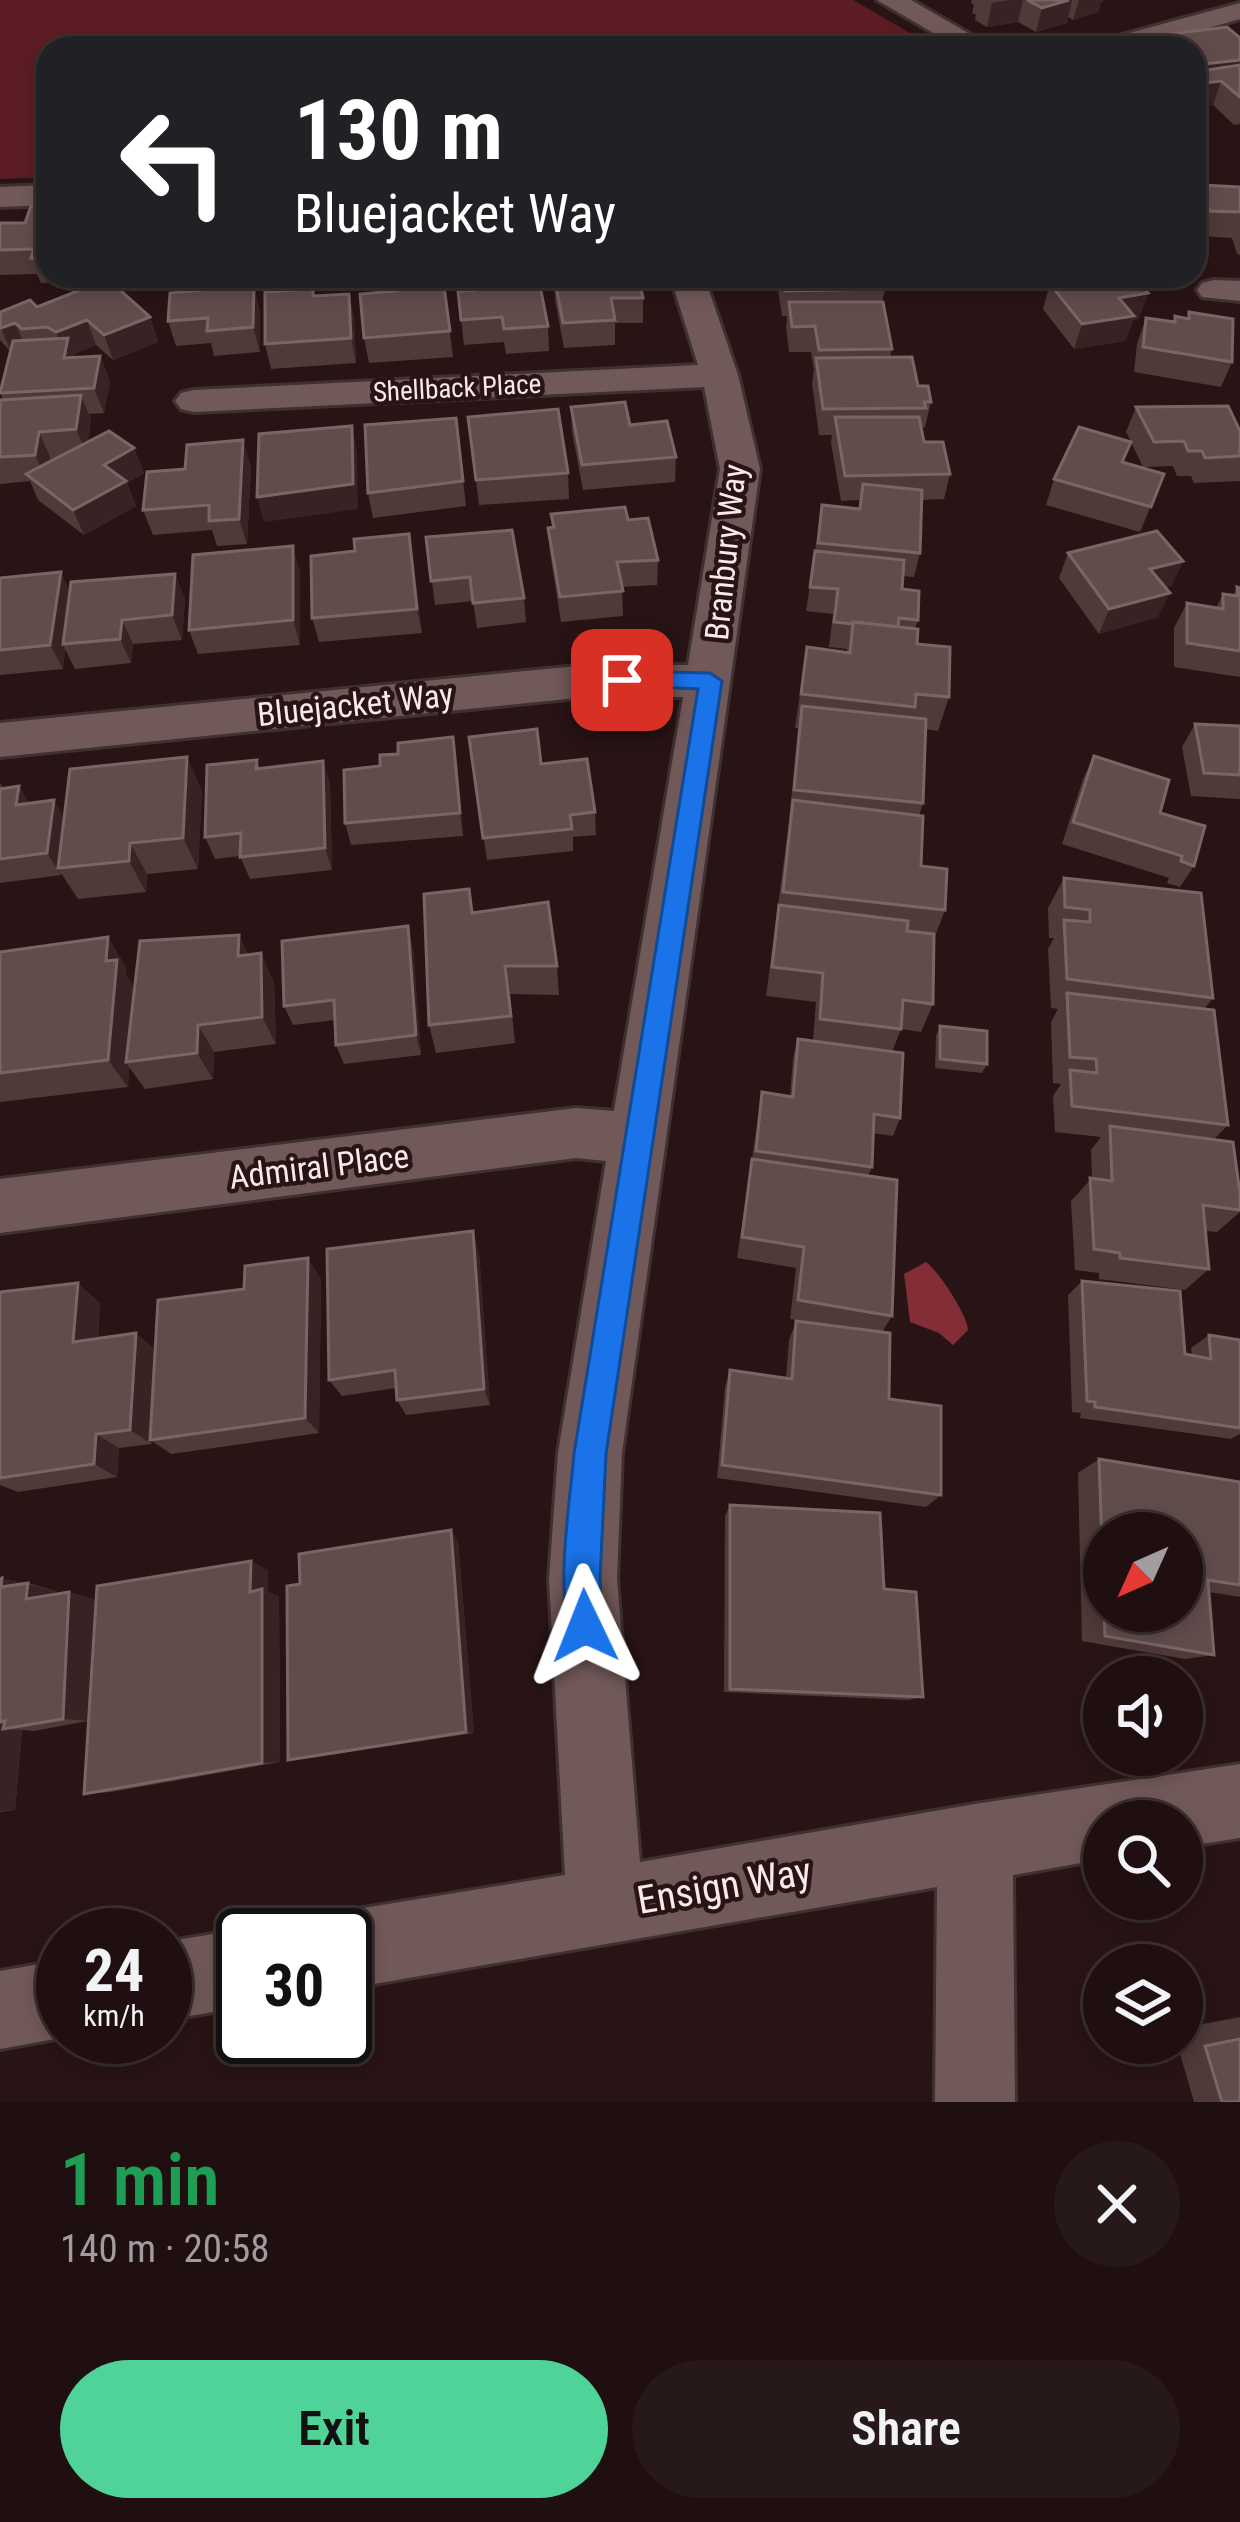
<!DOCTYPE html>
<html lang="en">
<head>
<meta charset="utf-8">
<style>
  body { margin:0; font-family:"Roboto Condensed",sans-serif; background:#271819; color:#f1f3f6; height:100vh; display:flex; flex-direction:column; font-size:45px; white-space:nowrap }
  * { box-sizing:border-box; margin:0 }
  p { font-size:39px; color:#a19c9f }
  .icon { flex:none; width:66px; height:66px; fill:none; stroke:currentColor; stroke-width:2; stroke-linecap:round; stroke-linejoin:round }
  .map { position:relative; height:2102px; overflow:hidden }
  .drawer { display:flex; flex-direction:column; background:#1f0f10; flex:1 }
  .drawer>* { flex:none }
  .top-card { position:absolute; left:36px; top:36px; width:1170px; height:252px; border-radius:36px; box-shadow:0 6px 18px #0003,0 0 0 3px #3c2f30; background:#202124; color:#fff; overflow:hidden }
  .needle { width:78px; rotate:225deg }
  .controls { position:absolute; left:1083px; top:1512px; display:grid; gap:24px }
  .controls a { display:grid; place-items:center; width:120px; height:120px; border-radius:50%; background:#1f0f10; box-shadow:0 6px 18px #0003,0 0 0 3px #3c2f30; font-size:60px }
  .speed { position:absolute; left:36px; top:1908px; display:flex; gap:24px; font-size:60px; font-weight:700; text-align:center }
  .speed>* { display:grid; place-content:center; width:156px; height:156px; border-radius:50%; background:#1f0f10; box-shadow:0 6px 18px #0003,0 0 0 3px #3c2f30; line-height:1 }
  .speed small { font-size:30px; font-weight:400 }
  .speed .limit { border:6px solid #111; border-radius:18px; background:#fff; color:#111 }
  .pin { position:absolute; display:grid; place-items:center; width:102px; height:102px; color:#fff; margin:-51px; border-radius:24px; box-shadow:0 6px 18px #0006 }
  .me { position:absolute; width:132px; margin:-66px; rotate:358deg; stroke-linejoin:round; filter:drop-shadow(0 0 9px #0008) }
  .turn { display:flex; align-items:center; gap:42px; height:252px; padding:0 60px; font-size:54px }
  .turn .icon { width:156px; height:156px; stroke-width:2.5 }
  .turn b { display:block; font-size:84px; line-height:102px }
  .round { display:grid; place-items:center; flex:none; width:126px; height:126px; border-radius:63px; background:#271819 }
  .summary { display:flex; align-items:center; justify-content:space-between; height:204px; padding:0 60px }
  h1 { font-size:72px; font-weight:600; line-height:90px; color:#1e9e55 }
  .button { display:flex; gap:24px; margin-top:auto; padding:24px 60px }
  .button a { flex:1; height:138px; border-radius:72px; background:#50d398; color:#111; font-size:48px; font-weight:600; line-height:138px; text-align:center }
  .button a+a { background:#271819; color:#f1f3f6 }
  .map>svg:first-child { display:block }
  .green { fill:#5c1c24 }
  .water { fill:#832d37 }
  .lines { fill:none; stroke-linecap:round; stroke-linejoin:round }
  .minor-casing { stroke:#3f3031; stroke-width:6 }
  .minor { fill:#725959; fill-rule:evenodd }
  .wall { fill:#4f3939 }
  .shaded-wall { fill:#382223 }
  .building { fill:#614c4c; stroke:#796565; stroke-width:3 }
  .route { fill:#1a73e8; stroke:#114b97; stroke-width:3 }
  .labels { text-anchor:middle; stroke-width:9; stroke-linejoin:round; paint-order:stroke }
  .far-street-label { font-size:27px; fill:#f9e9ea; stroke:#291415 }
  .street-label { font-size:33px; fill:#f9e9ea; stroke:#291415 }
  .near-street-label { font-size:39px; fill:#f9e9ea; stroke:#291415 }
</style>
</head>
<body>
<div class="map">
<svg width="1240" height="2102" viewBox="0 0 1240 2102">
  <rect width="100%" height="100%" fill="#291415"/>
  <!-- green -->
  <path class="green" d="M0 0H853L936 48H48V177L0 179Z"/>
  <!-- water -->
  <path class="water" d="M926 1262C938 1270 968 1316 968 1330L953 1345 939 1333 910 1322 904 1274Z"/>
  <g class="lines">
    <defs>
      <g id="minor">
        <path d="M877 0H911L994 48H959Z"/>
        <path d="M1240 3V19L1138 48H1092L1096 42Z"/>
        <path d="M48 185V205L0 207V187Z"/>
        <path d="M670 276H704L738 375 760 469 622 1453 617 1579 640 1862 975 1804 1240 1764V1838L1182 1847V1821H1104V1859L1013 1875 1015 2102H935L937 1887 345 1989V1935H313L318 1923 345 1911 565 1875 549 1579 558 1453 606 1161 576 1158 0 1233V1179L576 1108 614 1111 683 697H587L0 757V723L587 665H688L720 469 704 387 194 412 181 409 175 401 181 393 194 390 698 365Z"/>
        <path d="M1214 280 1240 281V301L1202 297 1197 290 1202 283Z"/>
        <path d="M243 1929 257 1935H243V2007L165 2020V1942Z"/>
        <path d="M63 1960 66 2037 0 2049V1971Z"/>
      </g>
    </defs>
    <!-- minor casing -->
    <use href="#minor" class="minor-casing"/>
    <!-- minor -->
    <use href="#minor" class="minor"/>
  </g>
  <!-- wall -->
  <g class="wall">
    <path d="M972 0H1106L1101 2 1098 12 1073 20 1068 17 1067 23 1036 32 1018 22 987 27 975 20 976 15 972 13 974 5 971 3Z"/>
    <path d="M1201 31 1240 38V124L1234 125 1213 105 1197 107 1194 105V48H1158L1162 35Z"/>
    <path d="M1201 185 1240 187V255L1237 254 1232 238 1200 236 1199 233 1194 246V204Z"/>
    <path d="M48 205V276H70L68 282 41 283 37 274 0 275V223H25Z"/>
    <path d="M554 276 643 298V323H615V345L564 348 555 300Z"/>
    <path d="M780 276H882L885 289 882 302 892 349 890 357 931 402 925 427 921 428 924 442 950 474 944 499 922 500 920 553 914 577 903 576 902 589 918 620 915 629 917 644 949 697 938 731 926 729 923 803 919 816 921 866 945 910 934 939 933 1004 921 1032 901 1029 892 1052 900 1118 893 1136 873 1133 872 1167 868 1176 892 1316 882 1332 889 1399 941 1495 926 1507 717 1478 725 1387 730 1370 786 1378 789 1340 796 1321 819 1324 790 1319 796 1268 737 1258 762 1092 790 1097 793 1058 798 1039 813 1041 816 1002 766 996 789 822 798 728H795L807 647 847 652V649L829 647 833 614 806 611 822 505 858 509 860 500 841 501 831 443 832 435H819L812 383 814 370 811 352H789L786 327 787 316H782L778 289Z"/>
    <path d="M1064 276H1133L1148 293 1138 319 1133 320 1125 341 1074 349 1043 309 1050 284 1080 279Z"/>
    <path d="M443 279 453 357 369 363 364 338 397 291Z"/>
    <path d="M313 289 315 296 349 294 354 319 356 363 271 369 265 344Z"/>
    <path d="M458 291 548 326 549 351 506 354 504 342 464 345Z"/>
    <path d="M37 307 150 317 158 342 113 360 96 345 74 354 76 358 100 356 110 381 104 413 89 414 91 420 88 441 134 448 144 473 127 483 136 506 84 535 38 500 30 481 0 484V400H3L0 392 11 352 0 340V312Z"/>
    <path d="M260 311V352L214 356 211 343 176 346 168 321Z"/>
    <path d="M1189 312 1232 362 1221 387 1134 372 1137 344 1146 318 1173 322 1175 316 1187 318Z"/>
    <path d="M571 407 630 425 676 457 675 482 583 490 572 432Z"/>
    <path d="M1136 407 1240 431V481L1194 483 1191 476H1177L1173 466 1143 467 1131 442 1123 462 1164 474 1140 532 1046 505 1054 479 1131 441 1126 432Z"/>
    <path d="M468 417 568 473 569 499 479 505Z"/>
    <path d="M456 418 466 506 373 518 368 493Z"/>
    <path d="M251 466 247 544 217 546 212 530 153 535 143 510Z"/>
    <path d="M551 514 628 520 658 560 657 585 622 587 623 616 561 622 550 553 548 528 552 527Z"/>
    <path d="M409 534 422 633 319 642 312 618 355 551Z"/>
    <path d="M426 537 524 598 526 622 477 628 473 601 435 605Z"/>
    <path d="M1068 553 1183 561 1171 586 1165 587 1158 617 1099 634 1059 578Z"/>
    <path d="M300 571V645L198 654 189 630Z"/>
    <path d="M0 578 70 591 185 598 182 640 133 644 131 663 75 669 65 649 63 669 0 675Z"/>
    <path d="M1237 587 1240 588V677L1174 667V628L1187 603 1216 608 1223 594 1233 596Z"/>
    <path d="M1195 724 1240 726V799L1191 796 1182 747Z"/>
    <path d="M469 737 541 764 595 812 596 835 573 837V851L487 860Z"/>
    <path d="M1094 756 1194 866 1180 887 1167 883 1169 878 1062 844 1083 779Z"/>
    <path d="M257 760 260 768 323 761 330 784 332 870 250 879 240 856 215 859 205 837Z"/>
    <path d="M457 761 463 836 351 845 345 823Z"/>
    <path d="M0 783 3 788 19 786 29 803 64 817 202 790 198 869 147 874 146 892 78 899 61 873V875L0 883Z"/>
    <path d="M1064 878 1213 998 1204 1009 1228 1125 1214 1139 1240 1212 1217 1232 1205 1231 1209 1269 1185 1290 1099 1279V1273L1075 1270 1071 1201 1092 1178 1091 1150 1101 1137 1055 1132 1053 1096 1061 1084 1053 1083 1051 1022 1058 1009 1051 1008 1048 949 1054 938H1049L1048 908Z"/>
    <path d="M473 913 557 966 559 995 510 994 515 1043 436 1053 429 1025Z"/>
    <path d="M413 947 421 1055 344 1064 336 1045 335 1020 293 1025 284 1006Z"/>
    <path d="M0 952 126 967V974L134 988 248 955 274 982 276 1044 214 1052 213 1079 145 1089 129 1067 128 1087 0 1102Z"/>
    <path d="M940 1026 987 1064 982 1073 935 1068 936 1036Z"/>
    <path d="M479 1253 490 1405 406 1415 397 1400 396 1388 342 1396 329 1380Z"/>
    <path d="M321 1279 319 1433 171 1454 152 1441V1444L119 1448 117 1477 18 1492 0 1485V1478L100 1303 98 1339 155 1350Z"/>
    <path d="M1082 1281 1185 1354 1192 1356 1191 1348 1209 1335 1240 1428V1434L1231 1439 1080 1418 1081 1413 1072 1412 1068 1295Z"/>
    <path d="M1099 1459 1240 1482V1597L1209 1592 1214 1655 1185 1659 1082 1641 1078 1473Z"/>
    <path d="M730 1505 884 1589 923 1697 908 1700 724 1692 725 1516Z"/>
    <path d="M458 1541 474 1733 304 1759 288 1760Z"/>
    <path d="M268 1570V1592L279 1597 280 1762 111 1792 84 1794 88 1721 34 1731 22 1730 15 1810 0 1812V1579L21 1584 28 1583 56 1591 55 1595 69 1592 95 1600 94 1633Z"/>
    <path d="M1240 2017V2102H1194L1177 2043H1182V2028Z"/>
  </g>
  <!-- shaded-wall -->
  <g class="shaded-wall">
    <path d="M1010 0H1023L1018 22 987 27 992 3Z"/>
    <path d="M1069 0H1072L1067 23 1036 32 1042 8Z"/>
    <path d="M1079 0H1106L1101 2 1098 12 1073 20Z"/>
    <path d="M1240 60V83L1221 81 1213 105 1197 107 1205 83 1194 72 1195 65Z"/>
    <path d="M254 285 260 311V352L253 327Z"/>
    <path d="M1148 293 1138 319 1133 320 1125 341 1074 349 1082 324 1119 298Z"/>
    <path d="M349 294 354 319 356 363 351 338Z"/>
    <path d="M150 317 158 342 113 360 104 335Z"/>
    <path d="M87 320 96 345 74 354 78 363 64 358V355L56 332Z"/>
    <path d="M15 323 26 348 12 354 1 328Z"/>
    <path d="M100 356 110 381 104 413 94 388Z"/>
    <path d="M81 395 91 420 87 454 76 429Z"/>
    <path d="M352 426 357 452 358 509 264 522 257 497Z"/>
    <path d="M39 432 50 457 46 480 35 455Z"/>
    <path d="M243 440 251 466 247 544 239 519Z"/>
    <path d="M134 448 144 473 127 483 136 506 84 535 73 510 104 465Z"/>
    <path d="M409 534 413 558 422 633 417 609Z"/>
    <path d="M293 546 300 571V645L293 620Z"/>
    <path d="M1183 561 1171 586 1139 593 1150 569Z"/>
    <path d="M61 572 72 597 63 644 65 649 63 669 50 645Z"/>
    <path d="M175 574 185 598 182 640 172 615Z"/>
    <path d="M1170 593 1158 617 1099 634 1109 609Z"/>
    <path d="M122 620 133 644 131 663 120 639Z"/>
    <path d="M453 737 457 761 463 836 460 813Z"/>
    <path d="M187 757 202 790 198 869 183 838Z"/>
    <path d="M323 761 330 784 332 870 325 848Z"/>
    <path d="M19 786 33 809 16 805Z"/>
    <path d="M54 800 68 823 58 868 61 875 47 853Z"/>
    <path d="M130 843 147 874 146 892 129 861Z"/>
    <path d="M408 926 413 947 421 1055 416 1035Z"/>
    <path d="M239 935 253 964 238 956Z"/>
    <path d="M108 937 126 967V974L135 989 126 1062 129 1067 128 1087 108 1060 106 961Z"/>
    <path d="M261 953 274 982 276 1044 262 1017Z"/>
    <path d="M198 1025 214 1052 213 1079 197 1053Z"/>
    <path d="M473 1231 479 1253 490 1405 484 1389Z"/>
    <path d="M308 1258 321 1279 319 1433 305 1418Z"/>
    <path d="M78 1283 100 1303 97 1360 73 1342Z"/>
    <path d="M136 1333 157 1351 152 1444 130 1430Z"/>
    <path d="M96 1434 119 1448 117 1477 94 1464Z"/>
    <path d="M451 1530 458 1541 474 1733 466 1732Z"/>
    <path d="M251 1561 268 1570V1592L279 1597 280 1762 262 1763 250 1592Z"/>
    <path d="M2 1578 56 1591 54 1606 26 1599 1 1587Z"/>
    <path d="M69 1592 95 1600 91 1721 63 1719Z"/>
    <path d="M0 1724 22 1725 3 1729 22 1730 15 1810 0 1811Z"/>
  </g>
  <!-- building -->
  <g class="building">
    <path d="M1027 0H1069L1042 8Z"/>
    <path d="M1227 27 1240 38V60L1195 65 1194 48H1176L1162 35Z"/>
    <path d="M1240 65V97L1221 81 1205 83 1194 72Z"/>
    <path d="M1201 185 1240 187V212L1209 211Z"/>
    <path d="M48 205V257L31 258 34 249 0 250V223H25L31 206Z"/>
    <path d="M1194 207 1203 222H1194Z"/>
    <path d="M538 276 548 326 504 329 502 317 461 320 458 291 476 290 475 279Z"/>
    <path d="M554 276H638L643 298H611L615 320 563 323Z"/>
    <path d="M783 276H882L885 289 785 291Z"/>
    <path d="M1101 276H1133L1148 293 1119 298 1134 316 1082 324 1050 284Z"/>
    <path d="M108 279 150 317 104 335 87 320 56 332 47 327 22 329 15 323 1 328 0 327V312L30 300 37 307Z"/>
    <path d="M443 279 450 331 364 338 360 294 397 291 396 283Z"/>
    <path d="M254 285 253 327 207 331 208 318 168 321 170 293Z"/>
    <path d="M313 289V296L349 294 351 338 265 344V292Z"/>
    <path d="M789 302H883L892 349 819 350 815 326 792 327Z"/>
    <path d="M1189 312 1233 319 1232 362 1143 347 1146 318 1175 322V316L1189 319Z"/>
    <path d="M68 338 64 358 100 356 94 388 0 393 13 341Z"/>
    <path d="M912 357 918 386H928L931 402H924L926 408 823 409 816 358Z"/>
    <path d="M81 395 76 429 39 432 35 455 0 457V400Z"/>
    <path d="M625 402 630 425 667 421 676 457 582 465 571 407Z"/>
    <path d="M1228 406 1240 431V456L1205 458 1202 451H1188L1184 441 1154 442 1136 407Z"/>
    <path d="M558 409 568 473 476 480 468 417Z"/>
    <path d="M835 417H919L924 442H943L950 474 845 476Z"/>
    <path d="M456 418 463 481 368 493 365 425Z"/>
    <path d="M352 426 353 484 257 497 259 434Z"/>
    <path d="M1079 427 1131 442 1122 462 1164 474 1151 507 1054 479Z"/>
    <path d="M109 431 134 448 104 465 126 481 73 510 26 474Z"/>
    <path d="M243 440 239 519 209 521V505L143 510 147 472 185 469 187 445Z"/>
    <path d="M863 484 922 490 920 553 818 543 822 505 860 509Z"/>
    <path d="M625 507 628 520 648 518 658 560 617 562 623 591 560 597 548 528 554 527 551 514Z"/>
    <path d="M512 530 524 598 473 603 470 577 431 581 426 537Z"/>
    <path d="M1157 531 1183 561 1150 569 1170 593 1109 609 1068 553Z"/>
    <path d="M409 534 417 609 312 618 311 556 355 551 354 539Z"/>
    <path d="M293 546V620L189 630 193 555Z"/>
    <path d="M815 551 904 560 902 589 919 591 918 620 899 618 898 627 853 622V624L834 622 838 589 810 587Z"/>
    <path d="M61 572 50 645 0 650V578Z"/>
    <path d="M175 574 172 615 122 620 120 639 63 644 71 582Z"/>
    <path d="M1237 587 1240 588V651L1187 643V603L1223 609V594L1238 596Z"/>
    <path d="M853 622 918 629 917 644 950 647 949 697 916 694 915 707 801 694 807 647 850 653Z"/>
    <path d="M802 706 926 719 923 803 794 790Z"/>
    <path d="M1195 724 1240 726V775L1204 773Z"/>
    <path d="M537 729 541 764 587 759 595 812 570 815 572 829 483 838 469 737Z"/>
    <path d="M453 737 460 813 345 823 344 770 380 766V755L398 754V743Z"/>
    <path d="M1094 756 1169 780 1160 813 1205 826 1194 866 1181 861 1182 856 1073 822Z"/>
    <path d="M187 757 183 838 130 843 129 861 58 868 70 769Z"/>
    <path d="M257 760 256 769 323 761 325 848 240 857 241 833 205 837 207 765Z"/>
    <path d="M19 786 16 805 54 800 47 853 0 859V789Z"/>
    <path d="M793 800 923 816 921 866 947 869 945 910 783 892Z"/>
    <path d="M1064 878 1201 893 1213 998 1067 979 1064 920 1090 922V910L1065 907Z"/>
    <path d="M469 889 472 913 548 902 557 966H505L511 1016 429 1025 424 894Z"/>
    <path d="M779 905 908 921 907 931 934 934 933 1004 903 1000 901 1029 820 1019 823 973 772 967Z"/>
    <path d="M408 926 416 1035 336 1045 334 1000 284 1006 282 941Z"/>
    <path d="M239 935 238 956 261 953 262 1017 198 1025 197 1053 126 1062 140 941Z"/>
    <path d="M108 937 106 961 117 960 108 1060 0 1073V952Z"/>
    <path d="M1067 993 1214 1010 1228 1125 1072 1106 1070 1070 1097 1073 1096 1059 1070 1057Z"/>
    <path d="M940 1026 987 1031V1064L940 1059Z"/>
    <path d="M798 1039 903 1053 900 1118 874 1114 872 1167 756 1151 762 1092 793 1097Z"/>
    <path d="M1110 1126 1233 1142 1240 1194V1210L1203 1205 1209 1269 1120 1258V1253L1094 1249 1090 1178 1112 1181Z"/>
    <path d="M752 1159 897 1180 892 1316 798 1300 804 1247 742 1237Z"/>
    <path d="M473 1231 484 1389 397 1400 395 1370 329 1380 327 1249Z"/>
    <path d="M308 1258 305 1418 150 1440 158 1300 244 1289 245 1266Z"/>
    <path d="M1082 1281 1180 1291 1185 1354 1211 1359 1209 1335 1240 1340V1428L1095 1407V1402L1087 1401Z"/>
    <path d="M78 1283 73 1342 136 1333 130 1430 96 1434 94 1464 0 1478V1292Z"/>
    <path d="M796 1321 890 1333 889 1399 941 1406V1495L722 1465 730 1370 792 1379Z"/>
    <path d="M1099 1459 1240 1482V1585L1208 1580 1214 1655 1105 1636 1104 1611H1182V1533H1104V1600Z"/>
    <path d="M730 1505 880 1513 884 1589 916 1592 923 1697 730 1689Z"/>
    <path d="M451 1530 466 1732 288 1760 287 1586 300 1584 299 1554Z"/>
    <path d="M251 1561 250 1592 262 1589V1763L84 1794 97 1586Z"/>
    <path d="M2 1578 1 1587 28 1583 26 1599 69 1592 63 1719 3 1729 5 1721 0 1722V1579Z"/>
    <path d="M1240 2039V2102H1222L1205 2046Z"/>
  </g>
  <!-- route -->
  <path class="route" d="M622 671 710 673 722 681 606 1454 600 1579 602 1626 597 1638 585 1643 573 1638C554 1592 570 1504 574 1454L698 689 614 685 611 680Z"/>
  <g class="labels">
    <!-- far-street labels -->
    <g class="far-street-label">
      <text transform="translate(457 388) rotate(-3)" y="9">Shellback Place</text>
    </g>
    <!-- street labels -->
    <g class="street-label">
      <text transform="translate(725 552) rotate(-84)" y="12">Branbury Way</text>
      <text transform="translate(355 704) rotate(-6)" y="12">Bluejacket Way</text>
      <text transform="translate(319 1166) rotate(-7)" y="12">Admiral Place</text>
    </g>
    <!-- near-street labels -->
    <g class="near-street-label">
      <text transform="translate(724 1885) rotate(-10)" y="14">Ensign Way</text>
    </g>
  </g>
</svg>
<div class="controls">
<a><svg class="needle" viewBox="-14 -14 28 28"><path d="M0-13l5 13h-10z" fill="#e53935"/><path d="M0 13l5-13h-10z" fill="#a19c9f"/></svg></a>
<a><svg class="icon" aria-label="sound" viewBox="0 0 24 24"><path d="M4 9h4l5-4v14l-5-4H4zM17 9q2 3 0 6"/></svg></a>
<a><svg class="icon" aria-label="search" viewBox="0 0 24 24"><circle cx="10" cy="10" r="6"/><path d="M15 15l6 6"/></svg></a>
<a><svg class="icon" aria-label="layers" viewBox="0 0 24 24"><path d="M12 4l9 5-9 5-9-5zM3 14l9 5 9-5"/></svg></a>
</div>
<div class="speed"><div>24<small>km/h</small></div><div class="limit">30</div></div>
<div class="pin" style="left:622px;top:680px;background:#d93025"><svg class="icon" aria-label="arrive" viewBox="0 0 24 24"><path d="M6 21V4h12l-3 4 3 4H6"/></svg></div>
<svg class="me" style="left:585px;top:1626px" viewBox="-20 -20 40 40"><path d="M0-17L14 15 0 8-14 15z" fill="#1a73e8" stroke="#fff" stroke-width="4"/></svg>
<div class="top-card">
<div class="turn"><svg class="icon" aria-label="left" viewBox="0 0 24 24"><path d="M17 20v-9H6M10 6l-5 5 5 5"/></svg><div><b>130 m</b>Bluejacket Way</div></div>
</div>
</div>
<section class="drawer">
<div class="summary"><div><h1>1 min</h1><p>140 m · 20:58</p></div><a class="round"><svg class="icon" aria-label="close" viewBox="0 0 24 24"><path d="M6 6l12 12M18 6L6 18"/></svg></a></div>
<div class="button"><a>Exit</a><a>Share</a></div>
</section>
</body>
</html>
